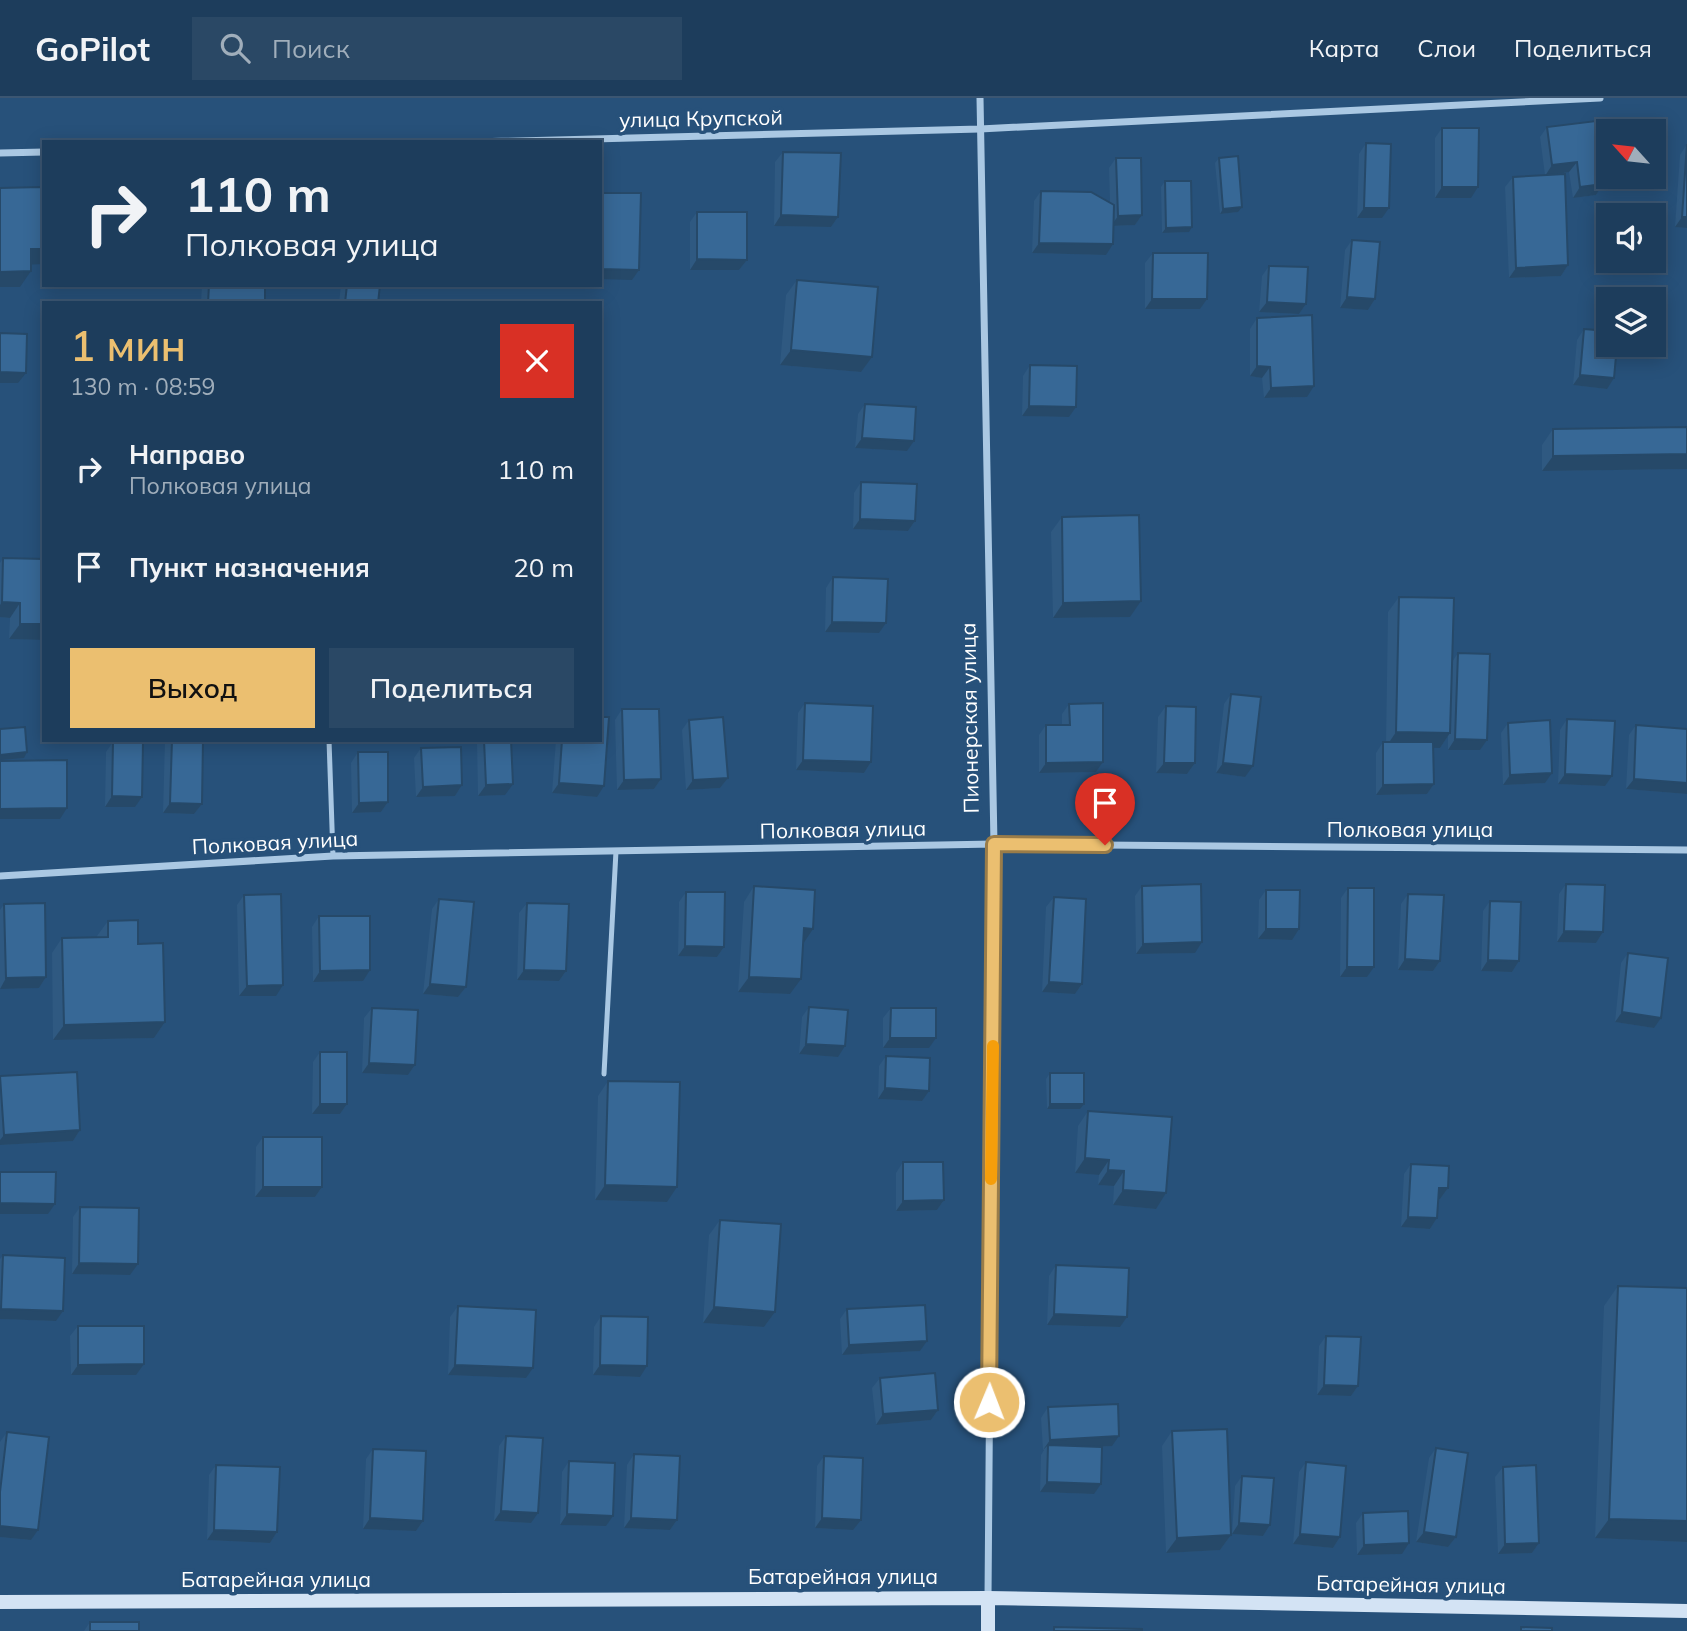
<!DOCTYPE html>
<html lang="ru">
<head>
<meta charset="utf-8">
<style>
  body { margin:0; font-family:Mulish,sans-serif; background:#2a4865; color:#f1f3f6; height:100vh; display:flex; flex-direction:column; font-size:26px; white-space:nowrap }
  * { box-sizing:border-box; margin:0 }
  p { font-size:23px; color:#a0aebb }
  .icon { flex:none; width:38px; height:38px; fill:none; stroke:currentColor; stroke-width:2; stroke-linecap:round; stroke-linejoin:round }
  .map { position:relative; flex:1; overflow:hidden }
  .drawer { position:absolute; left:42px; top:203px; width:560px; height:441px; display:flex; flex-direction:column; background:#1d3d5c; border-radius:0px; box-shadow:0 4px 18px #0003,0 0 0 2px #3b5672 }
  .drawer>* { flex:none }
  .guide { position:absolute; left:42px; top:42px; width:560px; height:147px; border-radius:0px; box-shadow:0 4px 18px #0003,0 0 0 2px #3b5672; background:#1d3d5c; color:#f1f3f6; overflow:hidden }
  .needle { width:46px; rotate:297deg }
  .controls { position:absolute; left:1596px; top:21px; display:grid; gap:14px }
  .controls a { display:grid; place-items:center; width:70px; height:70px; border-radius:0px; background:#1d3d5c; box-shadow:0 4px 18px #0003,0 0 0 2px #3b5672; font-size:35px }
  .pin { position:absolute; display:grid; place-items:center; width:60px; height:60px; color:#fff; margin:-72px -30px; border-radius:50% 50% 50% 0; rotate:-45deg; box-shadow:0 0 7px #0007 }
  .pin .icon { rotate:45deg }
  .me { position:absolute; width:77px; margin:-38px; rotate:1deg; stroke-linejoin:round; filter:drop-shadow(0 0 5px #0008) }
  .turn { display:flex; align-items:center; gap:24px; height:147px; padding:0 28px; font-size:32px }
  .turn .icon { width:91px; height:91px; stroke-width:2.5 }
  .turn b { display:block; font-size:49px; line-height:60px }
  .round { display:grid; place-items:center; flex:none; width:74px; height:74px; border-radius:0px; background:#2a4865 }
  .summary { display:flex; align-items:center; justify-content:space-between; height:119px; padding:0 28px }
  h1 { font-size:42px; font-weight:600; line-height:52px; color:#ebbf70 }
  .cta { display:flex; gap:14px; margin-top:auto; padding:14px 28px }
  .cta a { flex:1; height:80px; border-radius:0px; background:#ebbf70; color:#111; font-size:28px; font-weight:600; line-height:80px; text-align:center }
  .cta a+a { background:#2a4865; color:#f1f3f6 }
  ul { padding:0; list-style:none }
  li { display:flex; align-items:center; gap:21px; height:98px; padding:0 28px }
  li div { flex:1 }
  li b { display:block; font-size:26px }
  li em { font-style:normal }
  header { display:flex; align-items:center; gap:42px; box-sizing:border-box; height:98px; padding:0 35px; background:#1d3d5c; border-bottom:2px solid #3b5672 }
  header strong { font-size:33px }
  nav { display:flex; gap:38px; margin-inline-start:auto; font-size:24px }
  .search { width:490px; height:63px; background:#2a4865; display:flex; align-items:center; gap:18px; box-sizing:border-box; padding:0 24px; border-radius:0px; color:#a0aebb; font-size:26px }
  .map>svg:first-child { display:block }
  .lines { fill:none; stroke-linecap:round; stroke-linejoin:round }
  .lane { stroke:#aac8e3; stroke-width:5 }
  .street { stroke:#aac8e3; stroke-width:7 }
  .secondary { stroke:#d3e3f4; stroke-width:14 }
  .wall { fill:#2f5981 }
  .shaded-wall { fill:#264969 }
  .building { fill:#376896; stroke:#264969; stroke-width:2 }
  .route-casing { stroke:#997c49; stroke-width:18 }
  .route { stroke:#ebbf70; stroke-width:12 }
  .slow { stroke:#f59e0b; stroke-width:12 }
  .labels { text-anchor:middle; stroke-width:7; stroke-linejoin:round; paint-order:stroke }
  .street-label { font-size:21px; fill:#fff; stroke:#27517a }
</style>
</head>
<body>
<header>
<strong>GoPilot</strong>
<div class="search"><svg class="icon" aria-label="search" viewBox="0 0 24 24"><circle cx="10" cy="10" r="6"/><path d="M15 15l6 6"/></svg>Поиск</div>
<nav><a>Карта</a><a>Слои</a><a>Поделиться</a></nav>
</header>
<div class="map">
<svg width="1687" height="1533" viewBox="0 0 1687 1533">
  <rect width="100%" height="100%" fill="#27517a"/>
  <g class="lines">
    <!-- lane -->
    <g class="lane">
      <path d="M329 642 333 758"/>
      <path d="M604 976 616 753"/>
    </g>
    <!-- street -->
    <g class="street">
      <path d="M980 0 994 746 988 1500"/>
      <path d="M474 44 980 31 1600 0"/>
      <path d="M0 55 44 54"/>
      <path d="M0 778 333 758 994 746 1687 752"/>
    </g>
    <!-- secondary -->
    <g class="secondary">
      <path d="M988 1500V1533"/>
      <path d="M0 1504 988 1500 1687 1513"/>
    </g>
  </g>
  <!-- wall -->
  <g class="wall">
    <path d="M1547 29 1603 86 1596 97 1573 100 1569 74 1547 77 1568 167 1561 178 1509 180 1505 89 1513 79 1545 77 1540 39Z"/>
    <path d="M1442 30 1471 100H1435V40Z"/>
    <path d="M1366 45 1382 120H1357L1359 56Z"/>
    <path d="M1687 46V130L1675 129 1680 57Z"/>
    <path d="M783 54 838 119 831 129 774 128 775 64Z"/>
    <path d="M1116 60 1142 117 1135 127 1114 128 1106 157 1032 155 1034 103 1041 93 1110 104 1109 70Z"/>
    <path d="M1219 60 1238 114 1220 116 1215 65Z"/>
    <path d="M1165 83 1189 134 1162 135 1161 89Z"/>
    <path d="M697 114 747 162 739 172H690V124Z"/>
    <path d="M1352 142 1375 201 1368 212 1340 210 1345 152Z"/>
    <path d="M1153 155 1200 211H1145V165Z"/>
    <path d="M1269 168 1306 206 1299 216 1259 214 1262 178Z"/>
    <path d="M797 182 861 274 780 267 786 197Z"/>
    <path d="M202 187H265V205H201Z"/>
    <path d="M341 187H380L378 205H339Z"/>
    <path d="M1257 220 1307 299 1264 300 1262 280 1250 278V231Z"/>
    <path d="M1584 231 1607 291 1573 287 1577 242Z"/>
    <path d="M1030 267 1069 319 1022 318 1023 278Z"/>
    <path d="M865 306 907 353 855 350 858 316Z"/>
    <path d="M1687 329V371L1542 373V347L1553 331Z"/>
    <path d="M861 384 915 423 908 433 853 431 854 395Z"/>
    <path d="M1062 419 1130 519 1053 520 1051 434Z"/>
    <path d="M3 460 44 542 9 541 10 520 0 519V465Z"/>
    <path d="M833 479 879 535 825 534 826 490Z"/>
    <path d="M1399 499 1452 564 1458 555 1480 652H1448V638L1440 650H1433L1434 686 1427 696 1376 697V655L1383 644H1386L1388 514Z"/>
    <path d="M1231 596 1245 679 1216 675 1224 606Z"/>
    <path d="M805 605 871 664 864 675 796 672 798 615Z"/>
    <path d="M1069 606 1103 664 1096 674 1039 675V637L1046 627H1062V616Z"/>
    <path d="M1166 608 1195 665 1187 676 1156 675 1158 619Z"/>
    <path d="M622 611 661 681 654 691 617 692 615 622Z"/>
    <path d="M1567 621 1605 688 1558 686 1560 632Z"/>
    <path d="M689 622 728 680 720 690 686 692 682 632Z"/>
    <path d="M1508 625 1545 685 1503 687 1501 635Z"/>
    <path d="M1636 627 1687 631V696L1626 691 1629 637Z"/>
    <path d="M165 642H203L202 706 194 716 163 715Z"/>
    <path d="M477 642H511L505 697 478 698Z"/>
    <path d="M556 642H600L597 699 552 695Z"/>
    <path d="M113 644 135 709H105L106 654Z"/>
    <path d="M421 650 462 687 455 698 416 699 414 660Z"/>
    <path d="M358 654 388 704 381 714 352 715 351 665Z"/>
    <path d="M1566 786 1603 834 1596 845 1557 844 1559 796Z"/>
    <path d="M754 788 803 846 790 896 738 894 744 804Z"/>
    <path d="M1142 788 1195 855 1136 856 1135 798Z"/>
    <path d="M1348 790 1367 879H1340L1341 800Z"/>
    <path d="M1266 792 1292 842 1258 841 1259 802Z"/>
    <path d="M686 794 724 849 717 859 678 858 679 804Z"/>
    <path d="M1408 796 1440 863 1433 873 1398 872 1401 806Z"/>
    <path d="M244 797 276 898H239L237 807Z"/>
    <path d="M1054 799 1082 886 1075 896 1042 894 1046 809Z"/>
    <path d="M439 801 466 889 458 899 423 896 432 811Z"/>
    <path d="M1490 803 1519 863 1512 874 1481 873 1483 813Z"/>
    <path d="M527 805 566 873 559 883 517 882 519 815Z"/>
    <path d="M4 806 46 879 39 890 0 891V812Z"/>
    <path d="M319 818 363 883 313 884 312 829Z"/>
    <path d="M108 823 138 846 165 924 154 940 53 942 52 855 62 840 97 839V838Z"/>
    <path d="M1628 855 1654 930 1615 924 1621 865Z"/>
    <path d="M809 909 838 959 799 956 802 919Z"/>
    <path d="M372 910 415 967 408 977 362 975 364 920Z"/>
    <path d="M891 910 929 950H883V920Z"/>
    <path d="M320 954 347 1006 340 1016H312L313 964Z"/>
    <path d="M886 958 922 1003 878 1001 879 968Z"/>
    <path d="M1050 975 1080 1011H1047L1046 981Z"/>
    <path d="M0 978 80 1032 73 1043 0 1047Z"/>
    <path d="M608 983 667 1104 595 1102 598 998Z"/>
    <path d="M1088 1013 1156 1111 1113 1107 1114 1088 1098 1087 1099 1077 1075 1075 1078 1028Z"/>
    <path d="M263 1039 322 1089 315 1099H255L256 1049Z"/>
    <path d="M903 1064 944 1102 937 1112 896 1113V1075Z"/>
    <path d="M1411 1066 1448 1090 1440 1101 1439 1100 1437 1120 1430 1131 1401 1129 1404 1076Z"/>
    <path d="M80 1109 130 1177 72 1176 73 1119Z"/>
    <path d="M720 1122 775 1214 764 1229 703 1225 709 1137Z"/>
    <path d="M3 1157 56 1223 0 1221V1161Z"/>
    <path d="M1056 1167 1120 1229 1047 1227 1049 1178Z"/>
    <path d="M1618 1188 1687 1444 1595 1440 1604 1208Z"/>
    <path d="M458 1208 526 1280 448 1277 450 1219Z"/>
    <path d="M847 1211 920 1253 842 1257 840 1221Z"/>
    <path d="M601 1218 640 1279 593 1277 594 1229Z"/>
    <path d="M78 1228 136 1277H71L70 1238Z"/>
    <path d="M1326 1238 1358 1288 1351 1298 1317 1297 1319 1248Z"/>
    <path d="M880 1280 938 1312 931 1322 876 1327 872 1290Z"/>
    <path d="M1048 1309 1112 1348 1100 1349 1094 1396 1040 1394 1041 1357 1044 1352H1043L1041 1320Z"/>
    <path d="M1172 1333 1231 1437 1220 1452 1166 1455 1162 1348Z"/>
    <path d="M7 1334 31 1442 0 1439V1344Z"/>
    <path d="M506 1338 531 1425 494 1423 499 1348Z"/>
    <path d="M1436 1350 1456 1439 1448 1449 1416 1444 1429 1360Z"/>
    <path d="M373 1351 423 1423 416 1433 363 1431 366 1361Z"/>
    <path d="M634 1356 677 1422 670 1432 624 1430 627 1367Z"/>
    <path d="M824 1358 853 1432 815 1430 817 1368Z"/>
    <path d="M569 1363 606 1428 560 1427 562 1374Z"/>
    <path d="M1306 1364 1340 1439 1333 1450 1293 1446 1299 1374Z"/>
    <path d="M216 1367 277 1434 270 1445 207 1442 209 1377Z"/>
    <path d="M1503 1369 1539 1445 1532 1455 1498 1456 1495 1379Z"/>
    <path d="M1242 1378 1270 1427 1263 1438 1232 1436 1235 1388Z"/>
    <path d="M1363 1415 1402 1456 1357 1457 1356 1425Z"/>
    <path d="M90 1524 139 1533H84Z"/>
  </g>
  <!-- shaded-wall -->
  <g class="shaded-wall">
    <path d="M1577 64 1569 74 1545 78 1552 67Z"/>
    <path d="M1603 86 1596 97 1573 100 1580 89Z"/>
    <path d="M1442 89H1478L1471 100H1435Z"/>
    <path d="M1242 109 1238 114 1220 116 1223 111Z"/>
    <path d="M1364 110H1389L1382 120H1357Z"/>
    <path d="M781 117 838 119 831 129 774 128Z"/>
    <path d="M1142 117 1135 127 1111 128 1118 118Z"/>
    <path d="M1682 119H1687V130L1675 129Z"/>
    <path d="M1192 129 1189 134 1162 135 1166 130Z"/>
    <path d="M1039 145 1113 146 1106 157 1032 155Z"/>
    <path d="M31 151H44V166L20 167Z"/>
    <path d="M697 161 747 162 739 172H690Z"/>
    <path d="M1568 167 1561 178 1509 180 1516 170Z"/>
    <path d="M600 171 639 172 632 182 600 181Z"/>
    <path d="M31 173 20 189H0V174Z"/>
    <path d="M1347 199 1375 201 1368 212 1340 210Z"/>
    <path d="M1152 201H1207L1200 211H1145Z"/>
    <path d="M1267 204 1306 206 1299 216 1259 214Z"/>
    <path d="M791 252 872 259 861 274 780 267Z"/>
    <path d="M1257 268 1270 269 1262 280 1250 278Z"/>
    <path d="M0 274 26 275 18 285H0Z"/>
    <path d="M1580 277 1614 280 1607 291 1573 287Z"/>
    <path d="M1314 288 1307 299 1264 300 1271 290Z"/>
    <path d="M1029 308 1076 309 1069 319 1022 318Z"/>
    <path d="M862 340 914 343 907 353 855 350Z"/>
    <path d="M1687 356V371L1542 373 1553 358Z"/>
    <path d="M860 421 915 423 908 433 853 431Z"/>
    <path d="M1141 503 1130 519 1053 520 1063 505Z"/>
    <path d="M2 504 20 505 10 520 0 519V507Z"/>
    <path d="M832 524 886 525 879 535 825 534Z"/>
    <path d="M20 526H44V542L9 541Z"/>
    <path d="M1396 634 1450 635 1440 650 1386 649Z"/>
    <path d="M1455 641 1487 642 1480 652H1448Z"/>
    <path d="M27 654 24 660 0 662V657Z"/>
    <path d="M803 662 871 664 864 675 796 672Z"/>
    <path d="M1103 664 1096 674 1039 675 1046 665Z"/>
    <path d="M1164 665H1195L1187 676 1156 675Z"/>
    <path d="M1223 665 1253 668 1245 679 1216 675Z"/>
    <path d="M1552 675 1545 685 1503 687 1510 677Z"/>
    <path d="M1565 676 1612 678 1605 688 1558 686Z"/>
    <path d="M728 680 720 690 686 692 693 682Z"/>
    <path d="M661 681 654 691 617 692 624 682Z"/>
    <path d="M1634 681 1687 685V696L1626 691Z"/>
    <path d="M559 685 604 688 597 699 552 695Z"/>
    <path d="M513 686 505 697 478 698 486 687Z"/>
    <path d="M1434 686 1427 696 1376 697 1383 687Z"/>
    <path d="M462 687 455 698 416 699 423 689Z"/>
    <path d="M112 698 142 699 135 709H105Z"/>
    <path d="M388 704 381 714 352 715 359 705Z"/>
    <path d="M170 705 202 706 194 716 163 715Z"/>
    <path d="M67 710 60 721H0V711Z"/>
    <path d="M804 830 813 831 803 846Z"/>
    <path d="M1266 831H1299L1292 842 1258 841Z"/>
    <path d="M1564 833 1603 834 1596 845 1557 844Z"/>
    <path d="M1202 844 1195 855 1136 856 1143 846Z"/>
    <path d="M685 848 724 849 717 859 678 858Z"/>
    <path d="M1405 861 1440 863 1433 873 1398 872Z"/>
    <path d="M1488 862 1519 863 1512 874 1481 873Z"/>
    <path d="M1347 869H1374L1367 879H1340Z"/>
    <path d="M370 872 363 883 313 884 320 873Z"/>
    <path d="M524 872 566 873 559 883 517 882Z"/>
    <path d="M46 879 39 890 0 891 6 880Z"/>
    <path d="M749 879 801 881 790 896 738 894Z"/>
    <path d="M1049 884 1082 886 1075 896 1042 894Z"/>
    <path d="M430 886 466 889 458 899 423 896Z"/>
    <path d="M283 887 276 898H239L247 888Z"/>
    <path d="M1622 914 1661 920 1654 930 1615 924Z"/>
    <path d="M165 924 154 940 53 942 64 927Z"/>
    <path d="M890 940H936L929 950H883Z"/>
    <path d="M806 946 845 948 838 959 799 956Z"/>
    <path d="M369 965 415 967 408 977 362 975Z"/>
    <path d="M885 990 929 993 922 1003 878 1001Z"/>
    <path d="M320 1006H347L340 1016H312Z"/>
    <path d="M1050 1006H1084L1080 1011H1047Z"/>
    <path d="M80 1032 73 1043 0 1047V1042L4 1037Z"/>
    <path d="M1085 1060 1109 1062 1099 1077 1075 1075Z"/>
    <path d="M1108 1072 1124 1073 1114 1088 1098 1087Z"/>
    <path d="M605 1087 677 1089 667 1104 595 1102Z"/>
    <path d="M263 1089H322L315 1099H255Z"/>
    <path d="M1439 1090H1448L1440 1101 1432 1100Z"/>
    <path d="M1123 1092 1166 1095 1156 1111 1113 1107Z"/>
    <path d="M944 1102 937 1112 896 1113 903 1103Z"/>
    <path d="M0 1105 55 1106 48 1116H0Z"/>
    <path d="M1408 1119 1437 1120 1430 1131 1401 1129Z"/>
    <path d="M79 1165 138 1166 130 1177 72 1176Z"/>
    <path d="M714 1209 775 1214 764 1229 703 1225Z"/>
    <path d="M0 1211H1L63 1213 56 1223 0 1221Z"/>
    <path d="M1054 1216 1127 1219 1120 1229 1047 1227Z"/>
    <path d="M927 1243 920 1253 842 1257 849 1247Z"/>
    <path d="M144 1266 136 1277H71L78 1267Z"/>
    <path d="M455 1267 533 1270 526 1280 448 1277Z"/>
    <path d="M600 1267 647 1268 640 1279 593 1277Z"/>
    <path d="M1324 1287 1358 1288 1351 1298 1317 1297Z"/>
    <path d="M938 1312 931 1322 876 1327 883 1316Z"/>
    <path d="M1119 1338 1112 1348 1048 1352V1347L1043 1352 1050 1342Z"/>
    <path d="M1047 1384 1101 1386 1094 1396 1040 1394Z"/>
    <path d="M501 1413 538 1415 531 1425 494 1423Z"/>
    <path d="M567 1416 613 1418 606 1428 560 1427Z"/>
    <path d="M370 1420 423 1423 416 1433 363 1431Z"/>
    <path d="M631 1420 677 1422 670 1432 624 1430Z"/>
    <path d="M822 1420 861 1422 853 1432 815 1430Z"/>
    <path d="M1609 1421 1687 1423V1444L1595 1440Z"/>
    <path d="M1239 1425 1270 1427 1263 1438 1232 1436Z"/>
    <path d="M0 1428 38 1432 31 1442 0 1439Z"/>
    <path d="M214 1432 277 1434 270 1445 207 1442Z"/>
    <path d="M1424 1434 1456 1439 1448 1449 1416 1444Z"/>
    <path d="M1300 1436 1340 1439 1333 1450 1293 1446Z"/>
    <path d="M1231 1437 1220 1452 1166 1455 1177 1440Z"/>
    <path d="M1409 1445 1402 1456 1357 1457 1364 1447Z"/>
    <path d="M1539 1445 1532 1455 1498 1456 1505 1446Z"/>
  </g>
  <!-- building -->
  <g class="building">
    <path d="M1596 23 1603 86 1580 89 1577 64 1552 67 1547 29Z"/>
    <path d="M1442 30H1479L1478 89H1442Z"/>
    <path d="M1366 45 1391 46 1389 110H1364Z"/>
    <path d="M1687 46V119H1682Z"/>
    <path d="M783 54 841 55 838 119 781 117Z"/>
    <path d="M1238 58 1242 109 1223 111 1219 60Z"/>
    <path d="M1116 60H1141L1142 117 1118 118Z"/>
    <path d="M1565 76 1568 167 1516 170 1513 79Z"/>
    <path d="M1165 83H1191L1192 129 1166 130Z"/>
    <path d="M41 89V97H44V151H31V173L0 174V90Z"/>
    <path d="M1041 93 1091 94 1114 107 1113 146 1039 145Z"/>
    <path d="M600 95H641L639 172 600 171Z"/>
    <path d="M697 114H747V162L697 161Z"/>
    <path d="M1352 142 1380 144 1375 201 1347 199Z"/>
    <path d="M1153 155H1208L1207 201H1152Z"/>
    <path d="M1269 168 1308 169 1306 206 1267 204Z"/>
    <path d="M797 182 878 189 872 259 791 252Z"/>
    <path d="M209 187H265V205H208Z"/>
    <path d="M347 187H380L378 205H345Z"/>
    <path d="M1312 217 1314 288 1271 290 1270 269 1257 268V220Z"/>
    <path d="M1584 231 1608 233V247H1617L1614 280 1580 277Z"/>
    <path d="M0 235 27 236 26 275 0 274Z"/>
    <path d="M1030 267 1077 268 1076 309 1029 308Z"/>
    <path d="M865 306 916 309 914 343 862 340Z"/>
    <path d="M1687 329V356L1553 358V331Z"/>
    <path d="M861 384 917 386 915 423 860 421Z"/>
    <path d="M1139 417 1141 503 1063 505 1062 419Z"/>
    <path d="M3 460 44 461V526H20V505L2 504Z"/>
    <path d="M833 479 888 481 886 525 832 524Z"/>
    <path d="M1399 499 1454 500 1450 635 1396 634Z"/>
    <path d="M1458 555 1490 556 1487 642 1455 641Z"/>
    <path d="M1231 596 1261 599 1253 668 1223 665Z"/>
    <path d="M805 605 873 608 871 664 803 662Z"/>
    <path d="M1103 605V664L1046 665V627H1070L1069 606Z"/>
    <path d="M1166 608 1196 609 1195 665H1164Z"/>
    <path d="M622 611H659L661 681 624 682Z"/>
    <path d="M600 619H609L604 688 559 685 562 642H600Z"/>
    <path d="M723 619 728 680 693 682 689 622Z"/>
    <path d="M1567 621 1615 623 1612 678 1565 676Z"/>
    <path d="M1550 622 1552 675 1510 677 1508 625Z"/>
    <path d="M1636 627 1687 631V685L1634 681Z"/>
    <path d="M25 629 27 654 0 657V631Z"/>
    <path d="M172 642H203L202 706 170 705Z"/>
    <path d="M484 642H511L513 686 486 687Z"/>
    <path d="M113 644H143L142 699 112 698Z"/>
    <path d="M1383 644H1433L1434 686 1383 687Z"/>
    <path d="M461 649 462 687 423 689 421 650Z"/>
    <path d="M358 654H388V704L359 705Z"/>
    <path d="M67 662V710L0 711V663Z"/>
    <path d="M1201 786 1202 844 1143 846 1142 788Z"/>
    <path d="M1566 786 1605 787 1603 834 1564 833Z"/>
    <path d="M754 788 815 792 813 831 804 830 801 881 749 879Z"/>
    <path d="M1348 790H1374V869H1347Z"/>
    <path d="M1266 792H1300L1299 831H1266Z"/>
    <path d="M686 794H725L724 849 685 848Z"/>
    <path d="M281 796 283 887 247 888 244 797Z"/>
    <path d="M1408 796 1444 797 1440 863 1405 861Z"/>
    <path d="M1054 799 1086 801 1082 886 1049 884Z"/>
    <path d="M439 801 474 804 466 889 430 886Z"/>
    <path d="M1490 803 1521 804 1519 863 1488 862Z"/>
    <path d="M45 805 46 879 6 880 4 806Z"/>
    <path d="M527 805 569 806 566 873 524 872Z"/>
    <path d="M319 818H370V872L320 873Z"/>
    <path d="M138 822V846L163 845 165 924 64 927 62 840 108 839V823Z"/>
    <path d="M1628 855 1668 860 1661 920 1622 914Z"/>
    <path d="M809 909 848 912 845 948 806 946Z"/>
    <path d="M372 910 418 912 415 967 369 965Z"/>
    <path d="M891 910H936V940H890Z"/>
    <rect x="320" y="954" width="27" height="52"/>
    <path d="M886 958 930 960 929 993 885 990Z"/>
    <path d="M77 974 80 1032 4 1037 0 978Z"/>
    <rect x="1050" y="975" width="34" height="31"/>
    <path d="M608 983 680 984 677 1089 605 1087Z"/>
    <path d="M1088 1013 1172 1019 1166 1095 1123 1092 1124 1073 1108 1072 1109 1062 1085 1060Z"/>
    <rect x="263" y="1039" width="59" height="50"/>
    <path d="M903 1064H943L944 1102 903 1103Z"/>
    <path d="M1411 1066 1449 1068 1448 1090H1439L1437 1120 1408 1119Z"/>
    <path d="M0 1074H56L55 1106 0 1105Z"/>
    <path d="M80 1109 139 1110 138 1166 79 1165Z"/>
    <path d="M720 1122 781 1126 775 1214 714 1209Z"/>
    <path d="M3 1157 65 1160 63 1213 1 1211Z"/>
    <path d="M1056 1167 1129 1170 1127 1219 1054 1216Z"/>
    <path d="M1618 1188 1687 1190V1423L1609 1421Z"/>
    <path d="M925 1207 927 1243 849 1247 847 1211Z"/>
    <path d="M458 1208 536 1212 533 1270 455 1267Z"/>
    <path d="M601 1218 648 1219 647 1268 600 1267Z"/>
    <path d="M78 1228H144V1266L78 1267Z"/>
    <path d="M1326 1238 1361 1239 1358 1288 1324 1287Z"/>
    <path d="M935 1275 938 1312 883 1316 880 1280Z"/>
    <path d="M1118 1306 1119 1338 1050 1342 1048 1309Z"/>
    <path d="M1227 1331 1231 1437 1177 1440 1172 1333Z"/>
    <path d="M7 1334 49 1339 38 1432 0 1428V1394Z"/>
    <path d="M506 1338 543 1340 538 1415 501 1413Z"/>
    <path d="M1048 1347 1102 1349 1101 1386 1047 1384Z"/>
    <path d="M1436 1350 1468 1355 1456 1439 1424 1434Z"/>
    <path d="M373 1351 426 1353 423 1423 370 1420Z"/>
    <path d="M634 1356 680 1358 677 1422 631 1420Z"/>
    <path d="M824 1358 863 1360 861 1422 822 1420Z"/>
    <path d="M569 1363 615 1365 613 1418 567 1416Z"/>
    <path d="M1306 1364 1346 1368 1340 1439 1300 1436Z"/>
    <path d="M216 1367 280 1369 277 1434 214 1432Z"/>
    <path d="M1536 1367 1539 1445 1505 1446 1503 1369Z"/>
    <path d="M1242 1378 1274 1380 1270 1427 1239 1425Z"/>
    <path d="M1408 1413 1409 1445 1364 1447 1363 1415Z"/>
    <rect x="90" y="1524" width="49" height="9"/>
    <path d="M1054 1529 1142 1531V1533H1054Z"/>
    <path d="M1521 1529 1552 1530V1533H1521Z"/>
  </g>
  <g class="lines">
    <defs>
      <path id="route" d="M989 1304 994 746 1105 747"/>
    </defs>
    <!-- route casing -->
    <use href="#route" class="route-casing"/>
    <!-- route -->
    <use href="#route" class="route"/>
    <!-- slow -->
    <path class="slow" d="M991 1081 993 948"/>
  </g>
  <g class="labels">
    <!-- street labels -->
    <g class="street-label">
      <text transform="translate(701 21) rotate(-1)" y="7">улица Крупской</text>
      <text transform="translate(970 620) rotate(-91)" y="7">Пионерская улица</text>
      <text transform="translate(843 732) rotate(-1)" y="7">Полковая улица</text>
      <text x="1410" y="739">Полковая улица</text>
      <text transform="translate(275 745) rotate(-3)" y="7">Полковая улица</text>
      <text x="843" y="1486">Батарейная улица</text>
      <text x="276" y="1489">Батарейная улица</text>
      <text transform="translate(1411 1487) rotate(1)" y="7">Батарейная улица</text>
    </g>
  </g>
</svg>
<div class="controls">
<a><svg class="needle" viewBox="-14 -14 28 28"><path d="M0-13l5 13h-10z" fill="#e53935"/><path d="M0 13l5-13h-10z" fill="#a0aebb"/></svg></a>
<a><svg class="icon" aria-label="sound" viewBox="0 0 24 24"><path d="M4 9h4l5-4v14l-5-4H4zM17 9q2 3 0 6"/></svg></a>
<a><svg class="icon" aria-label="layers" viewBox="0 0 24 24"><path d="M12 4l9 5-9 5-9-5zM3 14l9 5 9-5"/></svg></a>
</div>
<div class="pin" style="left:1105px;top:747px;background:#d93025"><svg class="icon" aria-label="arrive" viewBox="0 0 24 24"><path d="M6 21V4h12l-3 4 3 4H6"/></svg></div>
<svg class="me" style="left:989px;top:1304px" viewBox="-20 -20 40 40"><circle r="17" fill="#ebbf70" stroke="#fff" stroke-width="3"/><path d="M0-11L8 9 0 5-8 9z" fill="#fff"/></svg>
<div class="guide">
<div class="turn"><svg class="icon" aria-label="right" viewBox="0 0 24 24"><path d="M7 20v-9h11M14 6l5 5-5 5"/></svg><div><b>110 m</b>Полковая улица</div></div>
</div>
<section class="drawer">
<div class="summary"><div><h1>1 мин</h1><p>130 m · 08:59</p></div><a class="round" style="background:#d93025;color:#fff"><svg class="icon" aria-label="close" viewBox="0 0 24 24"><path d="M6 6l12 12M18 6L6 18"/></svg></a></div>
<ul>
<li><svg class="icon" aria-label="right" viewBox="0 0 24 24"><path d="M7 20v-9h11M14 6l5 5-5 5"/></svg><div><b>Направо</b><p>Полковая улица</p></div><em>110 m</em></li>
<li><svg class="icon" aria-label="arrive" viewBox="0 0 24 24"><path d="M6 21V4h12l-3 4 3 4H6"/></svg><div><b>Пункт назначения</b></div><em>20 m</em></li>
</ul>
<div class="cta"><a>Выход</a><a>Поделиться</a></div>
</section>
</div>
</body>
</html>
